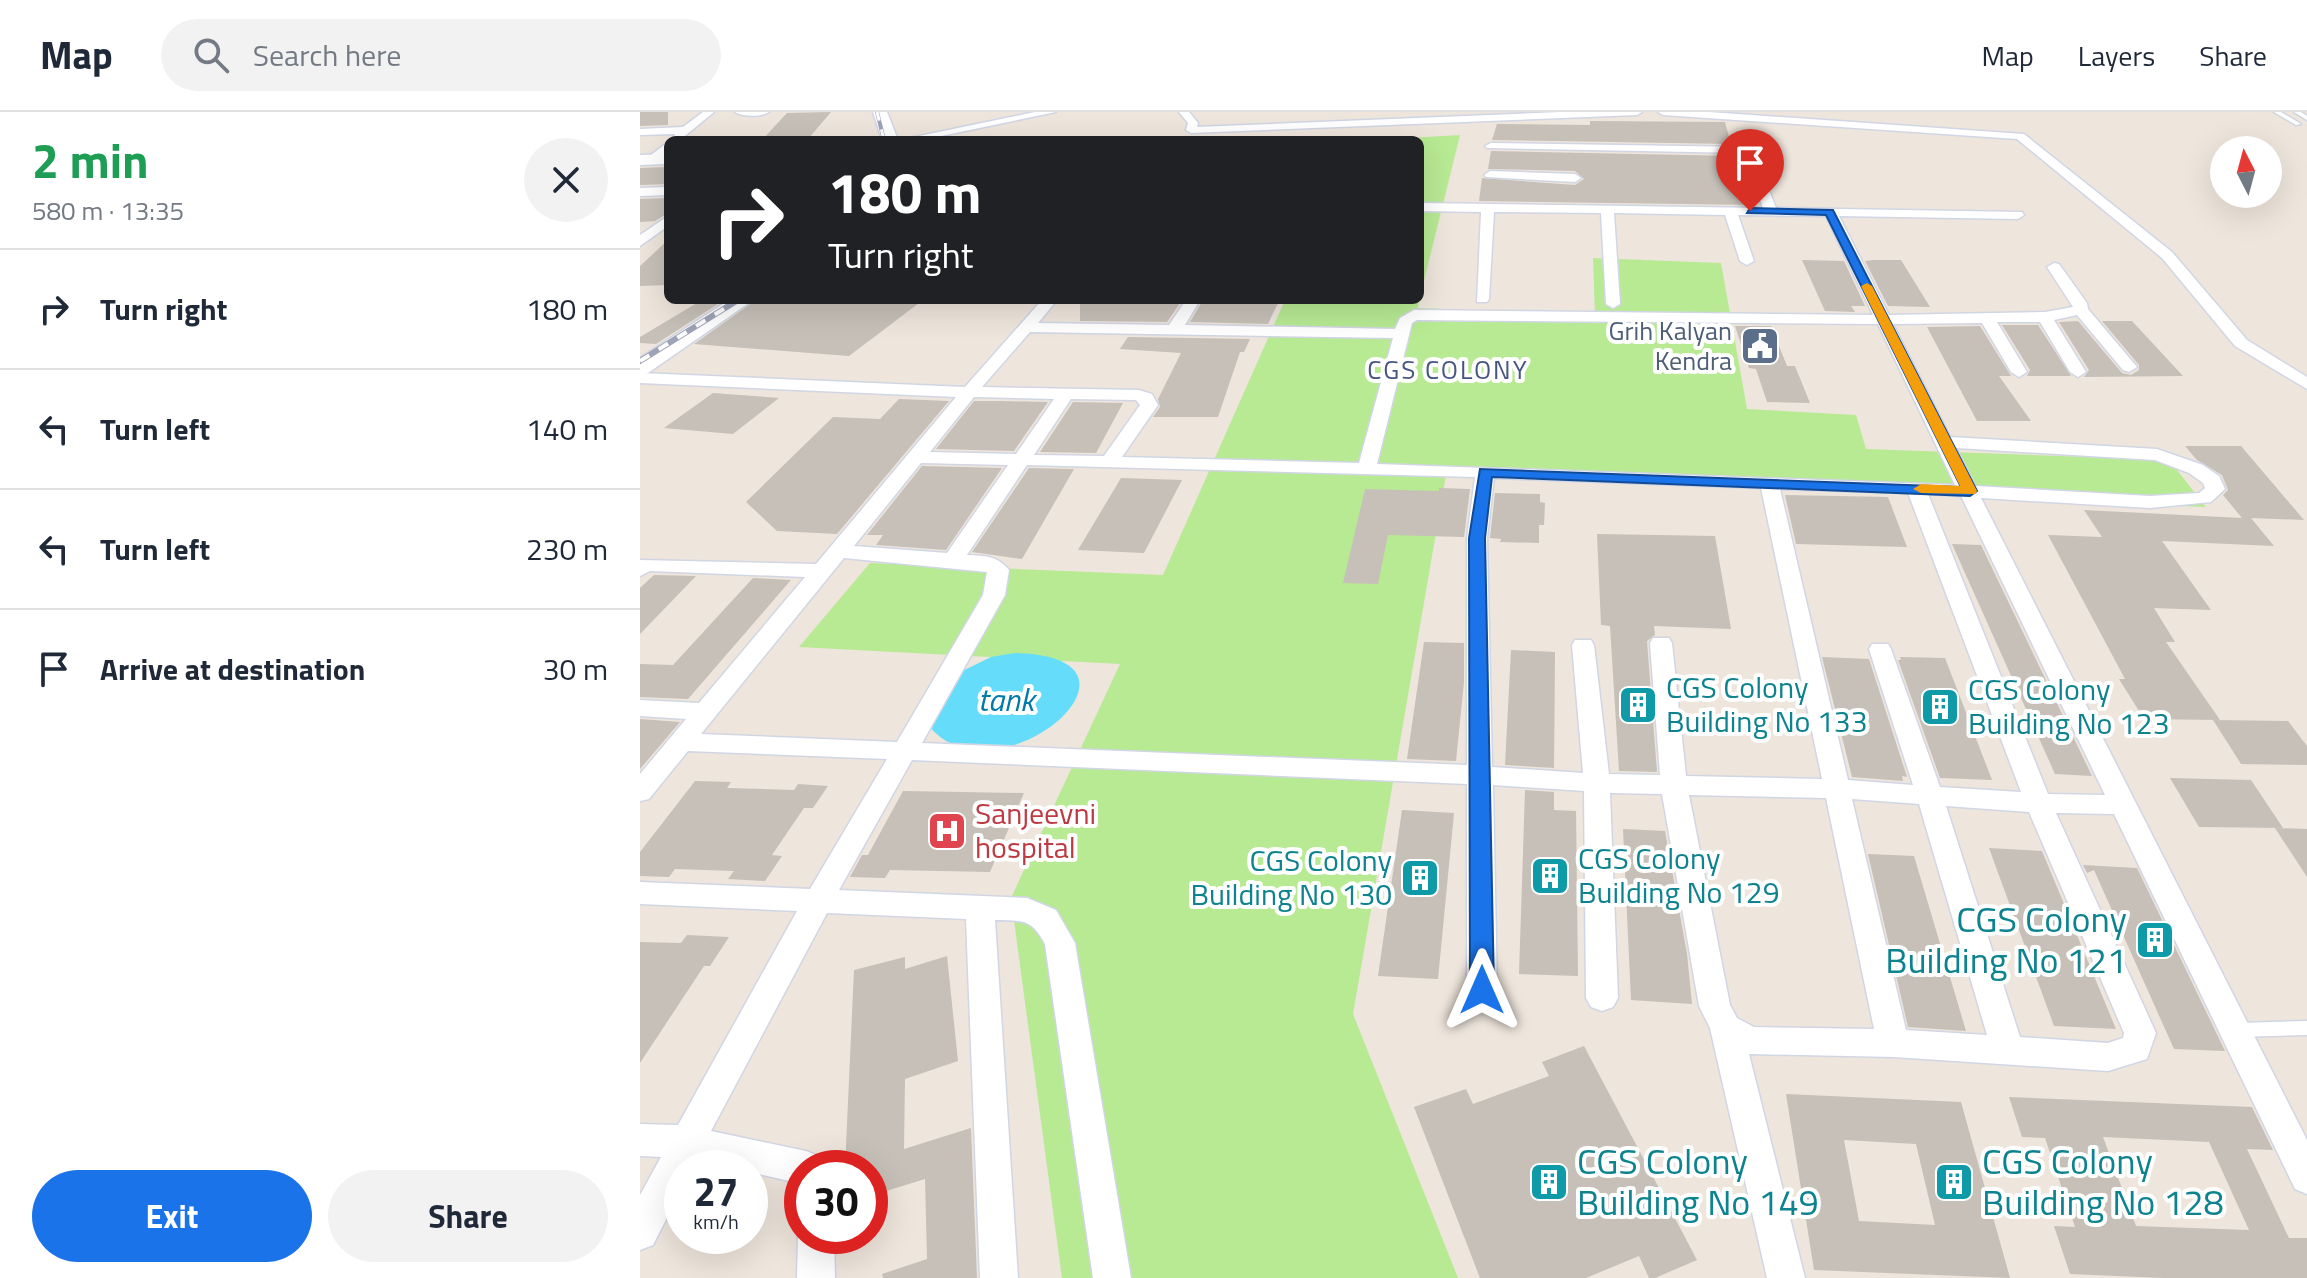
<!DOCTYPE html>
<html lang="en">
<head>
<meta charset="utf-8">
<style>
  body { margin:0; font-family:"Titillium Web",sans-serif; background:#f2f2f3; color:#1f2937; height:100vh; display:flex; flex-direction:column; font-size:30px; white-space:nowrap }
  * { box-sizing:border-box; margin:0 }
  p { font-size:26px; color:#747a83 }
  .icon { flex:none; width:44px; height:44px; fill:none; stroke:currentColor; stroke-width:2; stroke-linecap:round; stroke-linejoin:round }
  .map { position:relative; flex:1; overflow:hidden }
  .side { display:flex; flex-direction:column; background:#fff; width:640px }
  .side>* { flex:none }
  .banner { position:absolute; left:24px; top:24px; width:760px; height:168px; border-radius:12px; box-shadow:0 8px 32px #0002; background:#202124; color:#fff; overflow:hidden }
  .needle { width:52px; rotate:354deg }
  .fabs { position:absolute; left:1570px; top:24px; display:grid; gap:16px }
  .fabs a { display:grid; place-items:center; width:72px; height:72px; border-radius:50%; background:#fff; box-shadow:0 8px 32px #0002; font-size:40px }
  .speed { position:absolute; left:24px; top:1038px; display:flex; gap:16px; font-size:40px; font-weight:700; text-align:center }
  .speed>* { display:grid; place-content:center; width:104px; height:104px; border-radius:50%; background:#fff; box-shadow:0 8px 32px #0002; line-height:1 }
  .speed small { font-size:20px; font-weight:400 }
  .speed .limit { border:12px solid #d22; background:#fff; color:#111 }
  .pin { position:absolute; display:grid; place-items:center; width:68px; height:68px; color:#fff; margin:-82px -34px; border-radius:50% 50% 50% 0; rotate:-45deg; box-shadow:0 0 8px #0007 }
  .pin .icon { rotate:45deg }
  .me { position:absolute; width:88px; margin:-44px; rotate:0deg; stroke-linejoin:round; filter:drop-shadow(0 0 6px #0008) }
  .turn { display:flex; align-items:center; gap:28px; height:168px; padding:0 32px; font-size:36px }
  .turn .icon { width:104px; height:104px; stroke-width:2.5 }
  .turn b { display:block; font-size:56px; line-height:68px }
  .round { display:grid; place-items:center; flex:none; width:84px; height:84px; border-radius:42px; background:#f2f2f3 }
  .overview { display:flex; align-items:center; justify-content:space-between; height:136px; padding:0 32px }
  h1 { font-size:48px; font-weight:700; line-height:60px; color:#1e9e55 }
  .button { display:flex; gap:16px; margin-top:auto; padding:16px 32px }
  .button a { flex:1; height:92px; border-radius:48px; background:#1a73e8; color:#fff; font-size:32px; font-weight:700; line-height:92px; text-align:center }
  .button a+a { background:#f2f2f3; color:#1f2937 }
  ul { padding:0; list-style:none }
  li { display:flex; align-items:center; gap:24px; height:120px; padding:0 32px; border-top:2px solid #e0e1e3 }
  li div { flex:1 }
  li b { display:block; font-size:30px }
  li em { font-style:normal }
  header { display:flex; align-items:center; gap:48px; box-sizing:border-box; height:112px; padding:0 40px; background:#fff; border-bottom:2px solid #e0e1e3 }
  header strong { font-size:38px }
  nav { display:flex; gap:44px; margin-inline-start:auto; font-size:28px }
  .search { width:560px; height:72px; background:#f2f2f3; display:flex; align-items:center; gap:20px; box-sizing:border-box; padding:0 28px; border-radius:44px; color:#747a83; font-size:30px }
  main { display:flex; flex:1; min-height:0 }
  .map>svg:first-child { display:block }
  .green { fill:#b7ea93 }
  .water { fill:#65ddfa }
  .building { fill:#c6c0b8; fill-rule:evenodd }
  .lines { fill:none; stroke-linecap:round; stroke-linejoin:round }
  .lane-casing { stroke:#d1d6e5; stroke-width:3 }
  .street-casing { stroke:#d1d6e5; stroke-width:3 }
  .secondary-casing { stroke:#d1d6e5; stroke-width:3 }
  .lane { fill:#fff; fill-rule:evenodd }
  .street { fill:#fff; fill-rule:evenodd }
  .secondary { fill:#fff; fill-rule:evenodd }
  .rail-far1-casing { stroke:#9ea3b7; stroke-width:4 }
  .rail-casing { stroke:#9ea3b7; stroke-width:6 }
  .rail-far1 { stroke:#fff; stroke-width:3; stroke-dasharray:9; stroke-linecap:butt }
  .rail { stroke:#fff; stroke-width:4; stroke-dasharray:11; stroke-linecap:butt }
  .route { fill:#1a73e8; stroke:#114b97; stroke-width:2 }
  .slow { fill:#f59e0b }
  .labels { text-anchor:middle; stroke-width:8; stroke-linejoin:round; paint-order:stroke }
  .far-service-label { font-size:26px; fill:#4e5e75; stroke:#fff; text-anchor:end }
  .far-neighbourhood-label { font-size:26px; letter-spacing:2px; fill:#475581; stroke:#fff }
  .culture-label { font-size:30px; fill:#0d838f; stroke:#fff; text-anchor:start }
  .health-label { font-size:30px; fill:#be3a42; stroke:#fff; text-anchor:start }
  .water-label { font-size:32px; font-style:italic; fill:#007baa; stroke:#fff }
  .near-culture-label { font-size:36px; fill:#0d838f; stroke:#fff; text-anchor:start }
</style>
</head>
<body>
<header>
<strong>Map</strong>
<div class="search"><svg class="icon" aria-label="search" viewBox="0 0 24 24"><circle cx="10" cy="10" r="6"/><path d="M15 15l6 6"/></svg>Search here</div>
<nav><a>Map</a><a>Layers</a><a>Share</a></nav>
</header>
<main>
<section class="side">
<div class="overview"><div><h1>2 min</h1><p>580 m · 13:35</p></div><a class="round"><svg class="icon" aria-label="close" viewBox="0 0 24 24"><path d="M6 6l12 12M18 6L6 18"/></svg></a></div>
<ul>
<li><svg class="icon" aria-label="right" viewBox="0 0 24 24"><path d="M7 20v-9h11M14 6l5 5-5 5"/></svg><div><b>Turn right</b></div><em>180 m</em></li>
<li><svg class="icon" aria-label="left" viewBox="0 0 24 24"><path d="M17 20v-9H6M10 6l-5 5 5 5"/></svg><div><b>Turn left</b></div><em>140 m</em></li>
<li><svg class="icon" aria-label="left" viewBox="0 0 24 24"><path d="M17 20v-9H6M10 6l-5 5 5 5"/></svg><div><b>Turn left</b></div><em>230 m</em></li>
<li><svg class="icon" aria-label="arrive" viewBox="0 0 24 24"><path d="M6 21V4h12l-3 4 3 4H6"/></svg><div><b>Arrive at destination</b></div><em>30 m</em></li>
</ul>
<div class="button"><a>Exit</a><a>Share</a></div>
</section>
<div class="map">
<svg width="1667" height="1166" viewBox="0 0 1667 1166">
  <rect width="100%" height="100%" fill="#eee5dc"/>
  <!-- green -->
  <g class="green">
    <path d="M820 23 780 185V28H735Z"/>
    <path d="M953 146 1081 151 1107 297 1216 303 1226 337 1529 348 1566 395 806 363 713 902 818 1166H422L371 786 480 552 159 535 230 451 523 463 645 188H779L778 196 955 203Z"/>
  </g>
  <!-- water -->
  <path class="water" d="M375 541C535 545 355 697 288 613L308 566 351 545Z"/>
  <!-- building -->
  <g class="building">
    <path d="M0 0H28V13L0 14Z"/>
    <path d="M191 0 168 27 122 28 147 1Z"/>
    <path d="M950 9 1085 10 1091 32 852 28 857 12 950 13Z"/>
    <path d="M851 39 1095 44 1114 93 839 89 842 66 935 73 944 67 935 59 848 57Z"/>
    <path d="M28 55V72L0 73V56Z"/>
    <path d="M28 86V101L15 109 0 110V87Z"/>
    <path d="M28 128V173L0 174V154Z"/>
    <path d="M1162 148 1204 149 1225 194H1211L1215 200 1185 199Z"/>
    <path d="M1234 148H1261L1290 195 1248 194 1225 149Z"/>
    <path d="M62 188H84L16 232 0 231V225Z"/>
    <path d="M116 188H283L209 244 54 232Z"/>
    <path d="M440 188H542L527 210 440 209Z"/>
    <path d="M563 188H602L639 189 628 212 550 210Z"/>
    <path d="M1438 209 1482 261 1491 263 1499 258V253L1462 209H1492L1543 264 1444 265 1449 258 1419 210Z"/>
    <path d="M1362 213H1398L1431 264H1387L1390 258Z"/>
    <path d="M1095 214H1131L1147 254H1155L1170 291 1127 290 1116 257 1109 256Z"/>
    <path d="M1340 214 1371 264H1359L1391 309H1337L1287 215Z"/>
    <path d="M488 225 610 227 604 240H600L578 305H513L520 295 518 287 541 241 480 237Z"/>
    <path d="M73 281 139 286 93 322 24 316Z"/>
    <path d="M259 287 309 289 197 422 137 419 106 390 193 305 240 307Z"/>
    <path d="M334 289H360L408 290 374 339 296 337Z"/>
    <path d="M433 290 483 291 456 341 400 340Z"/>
    <path d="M1545 334H1601L1664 408 1611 406 1634 434 1522 429 1571 498 1514 496 1535 530H1526L1580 608 1504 607 1479 567H1485L1408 423 1462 425 1444 398 1602 406 1583 383 1588 378 1582 363 1557 348Z"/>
    <path d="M282 354 362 356 306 438 236 433 243 423H227Z"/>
    <path d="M389 356 434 357 382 447 332 440Z"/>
    <path d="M481 366 542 368 504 441 438 438Z"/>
    <path d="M799 376 830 377 824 425 748 423 738 472 703 471 725 377 799 379Z"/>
    <path d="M855 381 900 382V390L905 391 904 413H899V431L860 430 861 427 850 426Z"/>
    <path d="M1145 383 1248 385 1267 435 1156 432Z"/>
    <path d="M957 422 1075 424 1091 517 1014 514 1015 523 1007 529 1017 660 979 659 970 514 961 513Z"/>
    <path d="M1312 432 1341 433 1452 664 1415 662Z"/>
    <path d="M14 463 56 464 0 522V476Z"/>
    <path d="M113 466 151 468 48 587 0 585V552L33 553Z"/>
    <path d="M784 530 824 531V570L816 649 767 647Z"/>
    <path d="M871 538 915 540 914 656 865 653Z"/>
    <path d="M1182 545 1229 547 1267 665 1262 664 1263 669 1212 665Z"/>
    <path d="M1260 545 1305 546 1352 668 1300 666 1258 548H1261Z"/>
    <path d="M0 607 40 610 0 657Z"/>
    <path d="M1573 608 1648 609 1667 634V653L1601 652Z"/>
    <path d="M1530 666 1611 668 1643 716 1559 715Z"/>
    <path d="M55 669 91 670 87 676 154 678 158 672 188 674 173 696H164L132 743 142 744 125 769 88 767 94 759 35 757 29 765 0 764V740Z"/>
    <path d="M885 678 914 680V698L936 699 938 864 879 862Z"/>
    <path d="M263 679 384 681 350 760 250 758 245 766 210 765 222 743H228Z"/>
    <path d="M762 698 814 701 798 867 738 864Z"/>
    <path d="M1635 716 1667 717V765Z"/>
    <path d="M983 717 1025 719 1047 842 1052 892 991 888Z"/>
    <path d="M1349 736 1402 739 1476 917 1414 914Z"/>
    <path d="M1228 742 1274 744 1326 919 1268 915Z"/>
    <path d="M1443 753 1497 756 1585 939 1534 937 1454 758 1447 761Z"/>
    <path d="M47 823 89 825 70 854H64L0 951V830L41 831Z"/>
    <path d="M307 844 318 949 265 967 264 1037 331 1016 337 1166H243L242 1162 287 1147 285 1067 230 1084V1056H205L214 858 265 845V857Z"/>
    <path d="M944 934 1057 1148 1015 1166H1009L999 1144 946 1166H840L774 995 826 977 833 992 909 964 902 950Z"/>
    <path d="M1146 982 1321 990 1370 1166 1174 1158ZM1204 1028 1276 1032 1295 1113 1219 1109Z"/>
    <path d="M1369 985 1612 995 1633 1038 1607 1037 1649 1126H1667V1166H1524L1430 1162 1414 1114 1435 1115 1405 1026 1382 1025ZM1463 1025 1569 1030 1609 1118 1496 1114Z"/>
  </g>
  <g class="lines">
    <defs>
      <g id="lane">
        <path d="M1634 0H1641L1661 12 1656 13Z"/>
        <path d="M1654 0H1661L1667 4V8Z"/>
        <path d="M1667 909V923L1598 925 1592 923 1590 918 1592 913 1598 911Z"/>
      </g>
      <g id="street">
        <path d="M63 0H74L40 28H32L35 22 0 23V17L43 15Z"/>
        <path d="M95 0H129C122 5 102 5 95 0Z"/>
        <path d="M395 0H416L282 28H260Z"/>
        <path d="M539 0H549L558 11 557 15 920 0H1002L997 3 551 21 546 18 548 11Z"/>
        <path d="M1018 0H1069L1384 22 1532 140 1607 228 1667 265V277L1595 234 1522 146 1377 27 1023 3Z"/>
        <path d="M28 30V39L15 50H7V46Z"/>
        <path d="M851 31 1107 35 1113 38 1136 96 1382 100 1384 103 1378 107 1199 104 1249 203 1405 200 1433 195 1407 155 1414 151 1419 152 1447 191 1448 197 1497 255 1489 260 1483 258 1437 203 1414 208 1446 260 1438 265 1430 260 1400 210H1357L1387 260 1379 265 1371 260 1342 211 1253 212 1310 325 1517 337 1563 353 1579 364 1585 377 1571 390 1510 396 1341 386 1667 1028V1082L1655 1077 1474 702 1416 701 1516 921 1507 947 1468 959 1253 945 1109 942 1165 1166H1127L1070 916 1059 894 1022 682 970 681 978 886 973 895 962 899 951 895 946 886 944 679 853 673 857 878 853 887 842 891 831 887 827 878V672L272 648 199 778 387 786 416 798 435 831 491 1166H453L405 832C391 806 383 809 355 808L378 1166H340L326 807 187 801 71 1019 166 1039 178 1044 184 1056H162V1072L110 1060V1056H91L56 1048 52 1056H42V1076L13 1133 0 1138V1083L21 1045 0 1044V1012L38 1013 157 799 0 792V770L170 777 247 647 48 639 9 687 0 689V662L46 607 0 604V588L59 591 165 465 10 459 0 464V448L176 452 316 285 0 271V261L325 275 402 188H417L398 211 529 213 546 188H560L545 213 755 217 760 206 774 198 1233 203 1186 104 1098 103 1114 149 1107 153 1100 149 1085 103 974 101 980 192 973 196 966 192 961 101 854 100 849 187 847 190H837L841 100 780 99V91L1123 96 1103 41 847 36 845 34ZM777 208 1238 212 1315 373 737 352 772 211ZM390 220 753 226 719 351 482 345 518 293 512 282 499 278 342 275ZM334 285 414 287 376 342 290 340ZM431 287 496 288 500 293 464 344 394 343ZM1316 336 1515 348 1549 361 1563 371 1565 376 1559 381 1510 384 1335 374ZM281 351 368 353 307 441 214 434ZM387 353 835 365 827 426V653L282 631 365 483 369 458C357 443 344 444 327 443ZM854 366 1121 376 1182 667 1046 664 1032 531 1029 526H1013L1010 531 1020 663 969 662 954 533 951 528H935L932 533 943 661 852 655 847 426ZM1140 377 1268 381 1381 680 1300 675 1251 537 1248 532H1232L1229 537 1273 673 1208 668ZM1288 382 1321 384 1465 683 1408 682ZM204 446 347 460 343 483 257 630 61 622ZM1049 683 1186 686 1234 917 1114 915 1097 906 1090 893ZM1212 687 1279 692 1347 923 1266 918ZM1306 694 1389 700 1484 921 1483 926 1468 931 1380 925Z"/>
        <path d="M850 59 935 62 941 66 935 70 846 65 844 63Z"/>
        <path d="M28 75V83L0 84V76Z"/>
        <path d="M28 104V114L0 134V123Z"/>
        <path d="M162 1113V1124H194L195 1166H157L158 1124Z"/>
      </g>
      <g id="secondary">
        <path d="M233 0H247L258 28H242Z"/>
        <path d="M28 42V52L0 53V43Z"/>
        <path d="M89 188H113L8 261 0 263V246Z"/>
      </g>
    </defs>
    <!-- lane casing -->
    <use href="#lane" class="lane-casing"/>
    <!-- street casing -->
    <use href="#street" class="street-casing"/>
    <!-- secondary casing -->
    <use href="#secondary" class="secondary-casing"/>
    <!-- lane -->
    <use href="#lane" class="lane"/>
    <!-- street -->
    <use href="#street" class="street"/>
    <!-- secondary -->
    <use href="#secondary" class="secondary"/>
    <defs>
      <path id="rail-far1" d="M237 0 244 28"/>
      <path id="rail" d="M0 249 98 188"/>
    </defs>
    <!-- rail-far1 casing -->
    <use href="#rail-far1" class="rail-far1-casing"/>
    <!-- rail casing -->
    <use href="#rail" class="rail-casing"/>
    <!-- rail-far1 -->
    <use href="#rail-far1" class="rail-far1"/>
    <!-- rail -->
    <use href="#rail" class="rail"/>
  </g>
  <!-- route -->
  <path class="route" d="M1110 96 1193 98 1337 379 1330 384 852 365 845 426 854 878 850 885 842 888 834 885 830 878 829 426 840 357 1321 375 1186 103 1107 101Z"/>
  <!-- slow -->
  <path class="slow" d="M1227 171 1232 174 1337 379 1335 382 1281 381 1273 377 1281 372 1320 374 1221 174Z"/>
  <!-- icons -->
  <defs>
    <symbol id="civic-square" viewBox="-11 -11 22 22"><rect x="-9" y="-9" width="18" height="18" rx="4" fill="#5c6f8a" stroke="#fff"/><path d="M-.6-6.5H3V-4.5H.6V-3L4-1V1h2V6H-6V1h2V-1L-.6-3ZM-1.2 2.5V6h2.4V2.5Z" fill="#fff"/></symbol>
    <symbol id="building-square" viewBox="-11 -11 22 22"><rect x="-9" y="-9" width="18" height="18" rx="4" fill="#0f9aa8" stroke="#fff"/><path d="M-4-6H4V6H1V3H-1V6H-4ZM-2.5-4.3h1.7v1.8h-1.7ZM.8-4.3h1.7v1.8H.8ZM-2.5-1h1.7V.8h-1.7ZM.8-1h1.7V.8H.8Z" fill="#fff"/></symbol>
    <symbol id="hospital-square" viewBox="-11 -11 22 22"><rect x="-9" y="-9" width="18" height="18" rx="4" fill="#e0444e" stroke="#fff"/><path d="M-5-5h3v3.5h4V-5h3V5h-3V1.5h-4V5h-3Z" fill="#fff"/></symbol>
  </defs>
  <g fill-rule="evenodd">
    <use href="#civic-square" x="1098" y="212" width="44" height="44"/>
    <use href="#building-square" x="976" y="571" width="44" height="44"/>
    <use href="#building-square" x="1278" y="573" width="44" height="44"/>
    <use href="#hospital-square" x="285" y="697" width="44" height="44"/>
    <use href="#building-square" x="888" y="742" width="44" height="44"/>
    <use href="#building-square" x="758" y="744" width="44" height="44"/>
    <use href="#building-square" x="1493" y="806" width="44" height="44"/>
    <use href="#building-square" x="887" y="1048" width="44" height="44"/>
    <use href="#building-square" x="1292" y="1048" width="44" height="44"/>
  </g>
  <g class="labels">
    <!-- far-service labels -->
    <g class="far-service-label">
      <text x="1092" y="228">Grih Kalyan<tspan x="1092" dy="30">Kendra</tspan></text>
    </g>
    <!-- far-neighbourhood labels -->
    <g class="far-neighbourhood-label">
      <text x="808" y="267">CGS COLONY</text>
    </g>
    <!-- culture labels -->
    <g class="culture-label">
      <text x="1026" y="586">CGS Colony<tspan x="1026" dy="34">Building No 133</tspan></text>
      <text x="1328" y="588">CGS Colony<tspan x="1328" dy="34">Building No 123</tspan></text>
      <text x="938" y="757">CGS Colony<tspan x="938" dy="34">Building No 129</tspan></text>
      <text x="752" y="759" text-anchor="end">CGS Colony<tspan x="752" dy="34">Building No 130</tspan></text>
    </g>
    <!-- health labels -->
    <g class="health-label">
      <text x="335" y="712">Sanjeevni<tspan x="335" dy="34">hospital</tspan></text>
    </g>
    <!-- water labels -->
    <g class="water-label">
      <text x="366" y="599">tank</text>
    </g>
    <!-- near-culture labels -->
    <g class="near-culture-label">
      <text x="1487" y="820" text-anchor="end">CGS Colony<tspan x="1487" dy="41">Building No 121</tspan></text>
      <text x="937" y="1062">CGS Colony<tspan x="937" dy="41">Building No 149</tspan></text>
      <text x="1342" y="1062">CGS Colony<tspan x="1342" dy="41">Building No 128</tspan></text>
    </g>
  </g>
</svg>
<div class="fabs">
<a><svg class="needle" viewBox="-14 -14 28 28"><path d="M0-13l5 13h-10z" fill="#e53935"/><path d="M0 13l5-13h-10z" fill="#747a83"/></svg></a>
</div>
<div class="speed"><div>27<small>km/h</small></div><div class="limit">30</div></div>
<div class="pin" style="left:1110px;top:99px;background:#d93025"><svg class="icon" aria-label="arrive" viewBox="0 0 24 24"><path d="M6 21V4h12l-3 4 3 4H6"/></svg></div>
<svg class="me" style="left:842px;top:878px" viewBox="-20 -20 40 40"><path d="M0-17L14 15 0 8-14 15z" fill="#1a73e8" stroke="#fff" stroke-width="4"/></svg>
<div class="banner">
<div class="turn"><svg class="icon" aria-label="right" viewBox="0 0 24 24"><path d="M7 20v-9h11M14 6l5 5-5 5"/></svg><div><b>180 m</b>Turn right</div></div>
</div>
</div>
</main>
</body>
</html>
